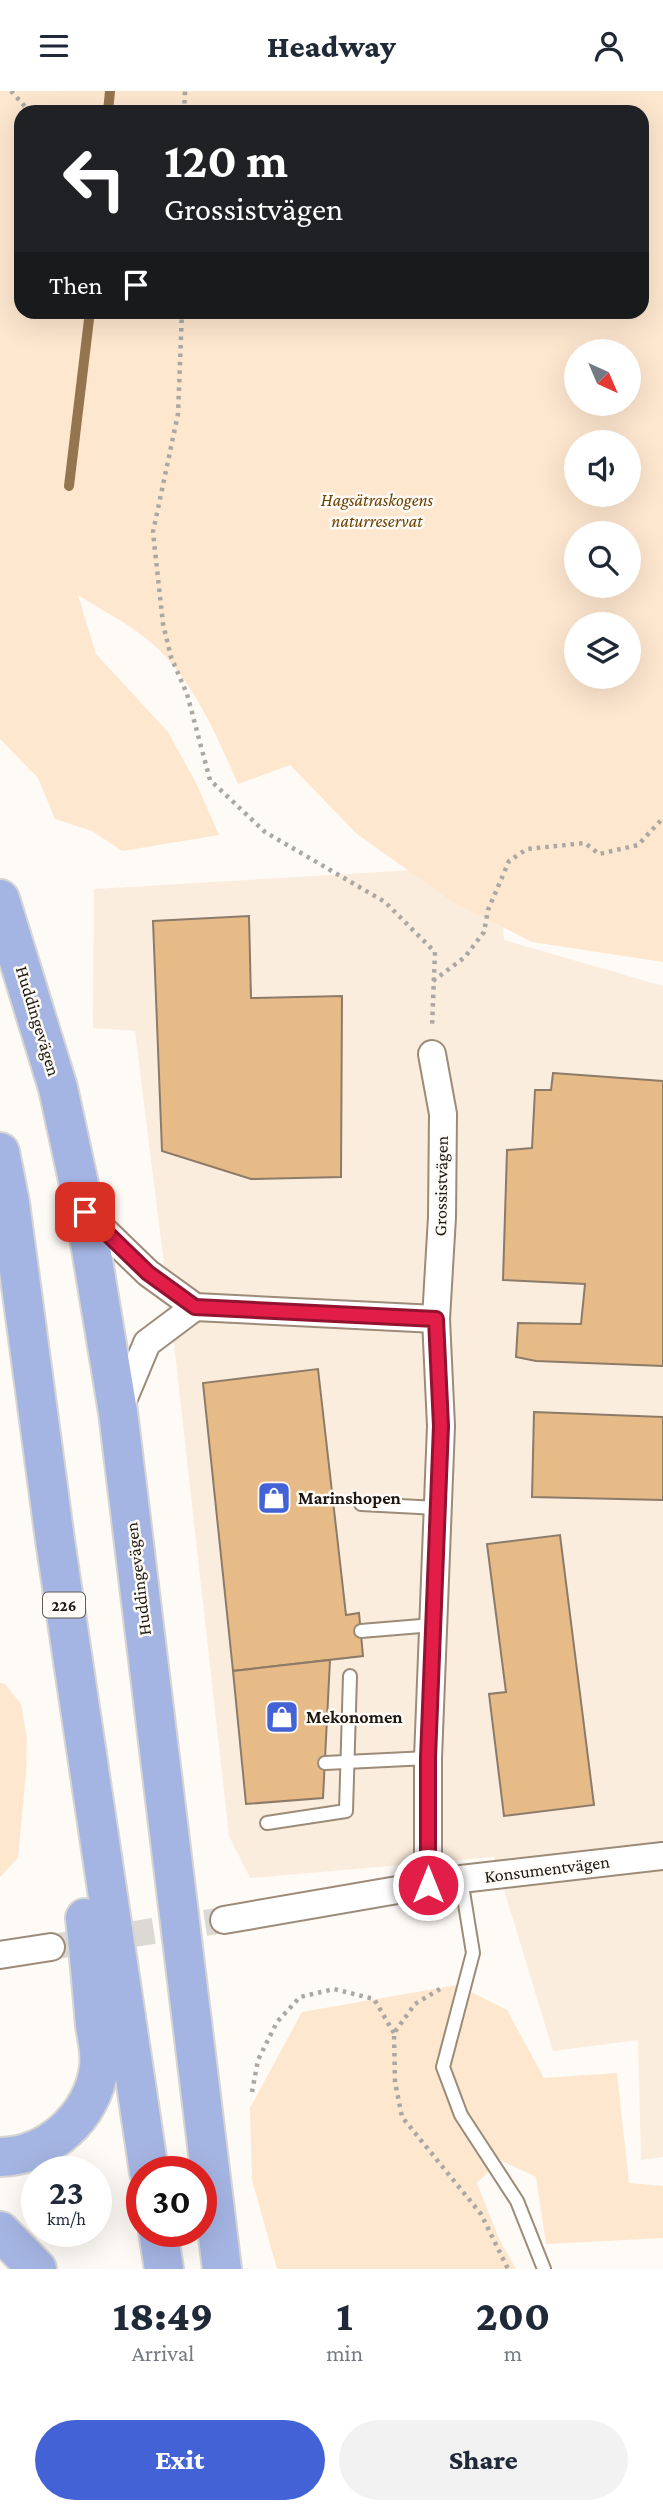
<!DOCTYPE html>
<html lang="en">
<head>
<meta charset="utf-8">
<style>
  body { margin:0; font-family:"Crimson Pro",serif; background:#f2f2f3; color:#1f2937; height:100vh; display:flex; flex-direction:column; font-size:26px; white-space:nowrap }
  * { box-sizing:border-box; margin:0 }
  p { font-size:23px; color:#747a83 }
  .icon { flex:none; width:38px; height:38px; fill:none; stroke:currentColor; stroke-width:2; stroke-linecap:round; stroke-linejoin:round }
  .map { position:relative; height:2178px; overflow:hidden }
  .drawer { display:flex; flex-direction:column; background:#fff; flex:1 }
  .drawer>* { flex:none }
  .top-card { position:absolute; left:14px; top:14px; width:635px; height:214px; border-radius:21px; box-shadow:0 7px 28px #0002; background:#202124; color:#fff; overflow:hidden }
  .needle { width:46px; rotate:136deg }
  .fabs { position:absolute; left:564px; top:248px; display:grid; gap:14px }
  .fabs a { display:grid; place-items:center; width:77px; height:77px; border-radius:50%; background:#fff; box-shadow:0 7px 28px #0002; font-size:35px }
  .speed { position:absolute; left:21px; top:2065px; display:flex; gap:14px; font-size:35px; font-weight:700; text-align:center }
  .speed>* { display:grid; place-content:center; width:91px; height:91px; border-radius:50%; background:#fff; box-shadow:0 7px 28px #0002; line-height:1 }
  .speed small { font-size:18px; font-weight:400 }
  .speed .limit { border:10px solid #d22; background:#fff; color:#111 }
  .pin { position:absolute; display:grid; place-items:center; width:60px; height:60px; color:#fff; margin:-30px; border-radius:14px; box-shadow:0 4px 10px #0006 }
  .me { position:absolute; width:77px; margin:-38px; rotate:0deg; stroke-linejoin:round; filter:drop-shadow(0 0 5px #0008) }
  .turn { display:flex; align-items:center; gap:24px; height:147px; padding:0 35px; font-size:32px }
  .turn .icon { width:91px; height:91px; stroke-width:2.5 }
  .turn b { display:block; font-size:49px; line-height:60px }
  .then { display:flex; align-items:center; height:66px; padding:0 35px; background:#0003; gap:14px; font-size:26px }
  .eta { display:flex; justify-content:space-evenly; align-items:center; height:119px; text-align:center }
  .eta b { font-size:42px; font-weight:800; line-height:49px }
  .action { display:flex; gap:14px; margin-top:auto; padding:14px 35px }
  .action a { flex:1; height:80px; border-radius:42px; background:#4362d5; color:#fff; font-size:28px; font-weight:800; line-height:80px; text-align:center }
  .action a+a { background:#f2f2f3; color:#1f2937 }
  header { display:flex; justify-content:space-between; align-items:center; height:91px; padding:0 35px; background:#fff; font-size:32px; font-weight:800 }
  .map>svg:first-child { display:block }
  .built { fill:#fbeddd }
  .green { fill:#fee7cf; fill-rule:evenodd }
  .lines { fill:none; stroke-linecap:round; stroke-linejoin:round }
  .stream { stroke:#95754f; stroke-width:10 }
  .building { fill:#e7bb87; stroke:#8c7b69; stroke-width:2 }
  .minor-tunnel { stroke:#dcd8d4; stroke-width:26; stroke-dasharray:26 13; stroke-linecap:butt }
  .service-casing { stroke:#9c8b78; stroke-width:16 }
  .minor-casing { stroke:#9c8b78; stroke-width:30 }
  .primary-casing { stroke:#d6d5d4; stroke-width:42 }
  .path { stroke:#aba7a2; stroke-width:4.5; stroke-dasharray:3.5 5; stroke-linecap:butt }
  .service { stroke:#fff; stroke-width:12 }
  .minor { stroke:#fff; stroke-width:26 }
  .primary { stroke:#a5b5e3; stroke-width:38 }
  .route-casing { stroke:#92132f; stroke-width:18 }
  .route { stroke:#e11d48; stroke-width:12 }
  .labels { text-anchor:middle; stroke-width:5; stroke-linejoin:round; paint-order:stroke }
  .shield { fill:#fefaf6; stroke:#605b55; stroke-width:2 }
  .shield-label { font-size:16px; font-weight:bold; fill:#1d1710 }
  .park-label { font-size:18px; font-style:italic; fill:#6a4100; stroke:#fefaf6 }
  .street-label { font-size:18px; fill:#1d1710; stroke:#fefaf6 }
  .poi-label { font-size:18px; font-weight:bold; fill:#1d1710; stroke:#fefaf6; text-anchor:start }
</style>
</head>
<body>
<header><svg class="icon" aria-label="menu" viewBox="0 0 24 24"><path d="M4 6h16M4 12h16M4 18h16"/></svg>Headway<svg class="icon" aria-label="person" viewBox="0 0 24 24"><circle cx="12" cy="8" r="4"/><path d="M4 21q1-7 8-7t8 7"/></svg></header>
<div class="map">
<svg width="663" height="2178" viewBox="0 0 663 2178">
  <rect width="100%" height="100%" fill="#fefaf6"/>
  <!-- built -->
  <path class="built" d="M499 774 504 849 663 895V2066L641 2069 638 1949 553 1960 494 1766 250 1787 229 1745 175 1262 135 940 93 937 94 798Z"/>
  <!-- green -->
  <g class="green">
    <path d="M0 0H663V871L532 851 451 810 357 743 290 674 238 693C216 643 195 593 155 555 133 535 103 520 78 504L96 563 168 641 197 694 219 744 122 760 92 740 55 728 38 687 0 648ZM21 21H642V220H21ZM576 261H628V313H576ZM576 352H628V404H576ZM576 443H628V495H576ZM576 534H628V586H576Z"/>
    <path d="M0 1592 5 1593 21 1613 27 1648 26 1681 18 1767 0 1786Z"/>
    <path d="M457 1894 507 1919 544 1987 617 1982 629 2092 663 2095V2147L546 2153 536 2086 500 2069 477 2092 499 2148 516 2178H277L252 2089 250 2017 302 1921Z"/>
  </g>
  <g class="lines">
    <!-- stream -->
    <g class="stream">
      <path d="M108 21 110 0"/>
      <path d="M69 395 90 220"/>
    </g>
  </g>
  <!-- building -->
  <g class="building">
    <path d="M249 825 251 907 342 905 341 1086 251 1088 162 1060 153 830Z"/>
    <path d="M553 982 663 990V1275L536 1270 516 1266 518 1232 581 1233 585 1193 503 1189 507 1059 532 1057 535 999H551Z"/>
    <path d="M318 1278 346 1524 359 1522 363 1565 233 1580 203 1292Z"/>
    <path d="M534 1321 663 1326V1409L532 1406Z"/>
    <path d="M560 1444 594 1714 504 1725 489 1603 506 1601 487 1453Z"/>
    <path d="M330 1569 323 1707 246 1713 233 1580Z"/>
  </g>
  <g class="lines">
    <!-- minor-tunnel -->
    <path class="minor-tunnel" d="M51 1856 224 1829"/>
    <defs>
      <g id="service">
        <path d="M361 1413 438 1417"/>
        <path d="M361 1540 433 1534"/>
        <path d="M325 1672 428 1667"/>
        <path d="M267 1732 346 1720 350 1585"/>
        <path d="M461 1788 473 1862 443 1976 461 2024 517 2110 544 2178"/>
      </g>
      <g id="minor">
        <path d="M85 1121 148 1182 195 1216 436 1228"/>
        <path d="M119 1319 147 1252 195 1216"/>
        <path d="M428 1794V1667L441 1335 436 1228 442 1126 443 1023 432 963"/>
        <path d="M224 1829 461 1788 663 1765"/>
        <path d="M0 1864 51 1856"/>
      </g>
      <g id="primary">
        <path d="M0 808 58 997 85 1121 118 1321 222 2178"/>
        <path d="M0 1061 10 1112 55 1449 149 2081"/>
        <path d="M0 2066C49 2065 92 2026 99 1977 101 1963 97 1947 95 1934 92 1898 89 1863 85 1827"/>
        <path d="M0 2140 37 2178"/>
        <path d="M158 2140 164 2178"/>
      </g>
    </defs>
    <!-- service casing -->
    <use href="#service" class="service-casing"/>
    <!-- minor casing -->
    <use href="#minor" class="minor-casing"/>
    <!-- primary casing -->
    <use href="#primary" class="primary-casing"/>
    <!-- path -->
    <g class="path">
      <path d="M11 0 30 21"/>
      <path d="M184 21 185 0"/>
      <path d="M182 220 178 323 153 441 163 533 171 566 187 603 210 689 265 741 385 811 435 861 432 936"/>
      <path d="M433 890 465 866 484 841 488 819 509 770 527 758 585 752 599 763 638 754 663 727"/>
      <path d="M440 1898 415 1913 394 1942 395 1991 402 2026 481 2123 508 2178"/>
      <path d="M252 2001 258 1969 277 1931 300 1906 334 1898 374 1908 394 1942"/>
    </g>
    <!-- service -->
    <use href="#service" class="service"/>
    <!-- minor -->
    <use href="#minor" class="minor"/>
    <!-- primary -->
    <use href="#primary" class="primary"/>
  </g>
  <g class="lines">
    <defs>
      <path id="route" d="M85 1121 148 1182 195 1216 436 1228 441 1335 428 1667V1794"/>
    </defs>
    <!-- route casing -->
    <use href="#route" class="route-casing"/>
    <!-- route -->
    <use href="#route" class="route"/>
  </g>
  <!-- icons -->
  <defs>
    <symbol id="shop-square" viewBox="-11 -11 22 22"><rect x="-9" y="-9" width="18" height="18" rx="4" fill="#4362d5" stroke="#fefaf6"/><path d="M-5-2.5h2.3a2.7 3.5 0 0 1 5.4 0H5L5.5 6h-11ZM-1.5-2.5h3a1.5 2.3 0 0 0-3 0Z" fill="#fff"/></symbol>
  </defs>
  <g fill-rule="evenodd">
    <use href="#shop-square" x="255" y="1388" width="38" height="38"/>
    <use href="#shop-square" x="263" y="1607" width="38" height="38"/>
  </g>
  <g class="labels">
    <!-- shield labels -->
    <rect class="shield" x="43" y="1501.5" width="42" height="25" rx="5"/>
    <g class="shield-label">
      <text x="64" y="1520">226</text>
    </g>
    <!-- park labels -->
    <g class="park-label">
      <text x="377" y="415">Hagsätraskogens<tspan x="377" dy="21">naturreservat</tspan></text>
    </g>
    <!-- street labels -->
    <g class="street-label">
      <text transform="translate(38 930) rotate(73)" y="6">Huddingevägen</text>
      <text transform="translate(441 1095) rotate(-89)" y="6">Grossistvägen</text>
      <text transform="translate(138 1488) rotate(-97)" y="6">Huddingevägen</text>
      <text transform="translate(547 1778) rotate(-7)" y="6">Konsumentvägen</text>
    </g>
    <!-- poi labels -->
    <g class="poi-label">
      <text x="298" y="1413">Marinshopen</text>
      <text x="306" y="1632">Mekonomen</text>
    </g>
  </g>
</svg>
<div class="fabs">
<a><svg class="needle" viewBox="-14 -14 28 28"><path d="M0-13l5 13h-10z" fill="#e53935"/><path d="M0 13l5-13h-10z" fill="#747a83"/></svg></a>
<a><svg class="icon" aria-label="sound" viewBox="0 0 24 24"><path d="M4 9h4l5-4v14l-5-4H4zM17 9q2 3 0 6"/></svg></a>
<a><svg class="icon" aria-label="search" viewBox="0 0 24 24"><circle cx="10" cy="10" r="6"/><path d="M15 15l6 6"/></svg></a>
<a><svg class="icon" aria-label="layers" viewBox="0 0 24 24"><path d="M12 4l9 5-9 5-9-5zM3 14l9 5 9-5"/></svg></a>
</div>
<div class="speed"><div>23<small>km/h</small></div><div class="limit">30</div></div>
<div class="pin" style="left:85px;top:1121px;background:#d93025"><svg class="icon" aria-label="arrive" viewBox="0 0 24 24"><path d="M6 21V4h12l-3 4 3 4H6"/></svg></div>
<svg class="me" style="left:428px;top:1794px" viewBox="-20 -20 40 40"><circle r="17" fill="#e11d48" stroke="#fff" stroke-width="3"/><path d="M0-11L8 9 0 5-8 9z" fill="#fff"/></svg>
<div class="top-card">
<div class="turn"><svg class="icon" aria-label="left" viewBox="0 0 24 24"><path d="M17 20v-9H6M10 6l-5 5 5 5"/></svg><div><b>120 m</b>Grossistvägen</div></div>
<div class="then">Then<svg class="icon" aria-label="arrive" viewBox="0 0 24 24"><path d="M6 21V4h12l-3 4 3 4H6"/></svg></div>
</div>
</div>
<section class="drawer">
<div class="eta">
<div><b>18:49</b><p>Arrival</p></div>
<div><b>1</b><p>min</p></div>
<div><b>200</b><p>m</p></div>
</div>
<div class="action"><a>Exit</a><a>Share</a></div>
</section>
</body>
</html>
